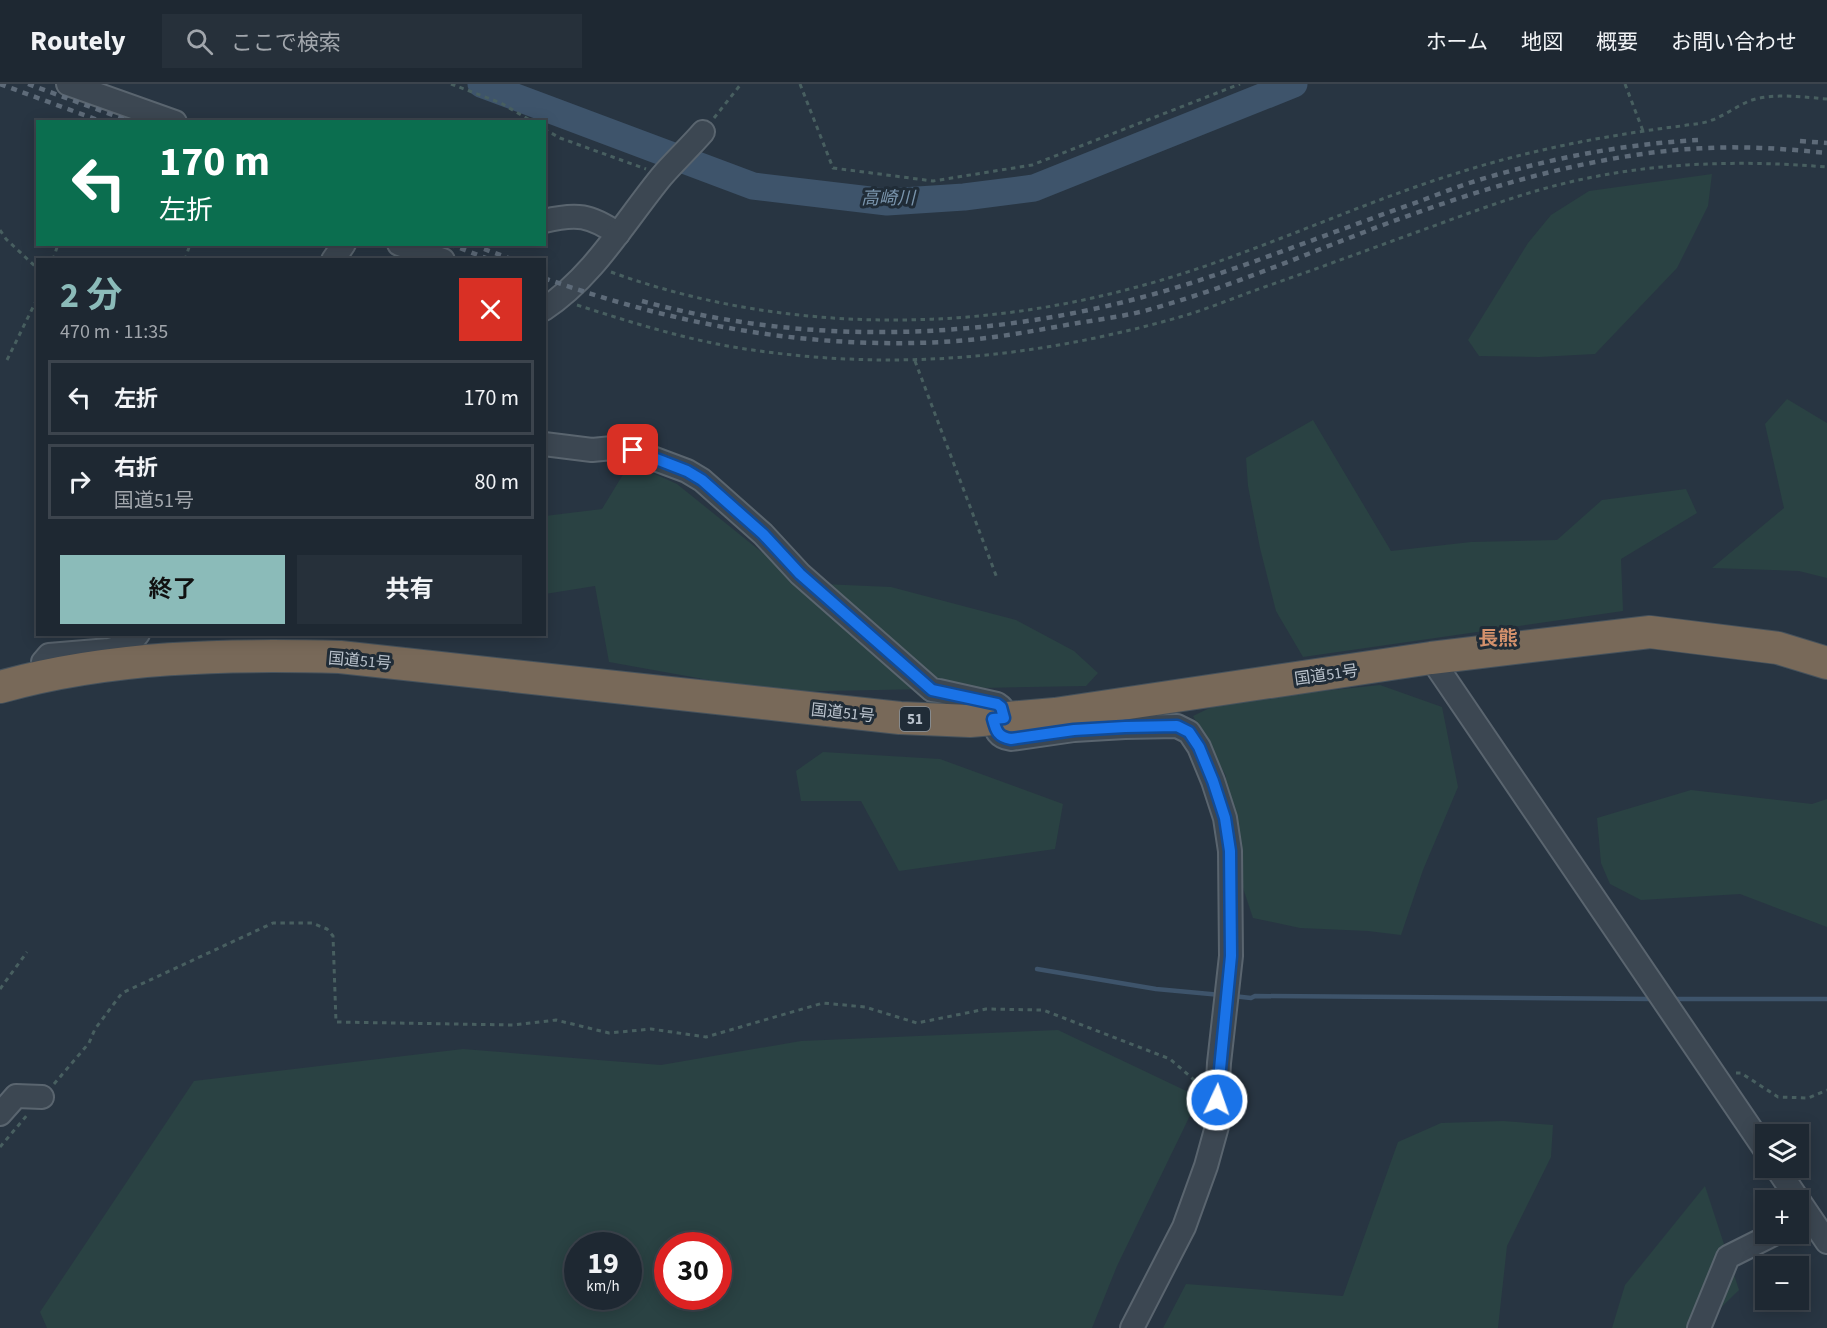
<!DOCTYPE html>
<html lang="ja">
<head>
<meta charset="utf-8">
<style>
  body { margin:0; font-family:"Source Sans 3","Noto Sans JP",sans-serif; background:#26303a; color:#f1f3f6; height:100vh; display:flex; flex-direction:column; font-size:22px; white-space:nowrap }
  * { box-sizing:border-box; margin:0 }
  p { font-size:20px; color:#a1a6ac }
  .icon { flex:none; width:33px; height:33px; fill:none; stroke:currentColor; stroke-width:2; stroke-linecap:round; stroke-linejoin:round }
  .map { position:relative; flex:1; overflow:hidden }
  .drawer { position:absolute; left:36px; top:174px; width:510px; height:378px; display:flex; flex-direction:column; background:#1e2832; border-radius:0px; box-shadow:0 3px 15px #0003,0 0 0 2px #3c444d }
  .drawer>* { flex:none }
  .hud { position:absolute; left:36px; top:36px; width:510px; height:126px; border-radius:0px; box-shadow:0 3px 15px #0003,0 0 0 2px #3c444d; background:#0b6e4f; color:#fff; overflow:hidden }
  .fabs { position:absolute; left:1755px; top:1040px; display:grid; gap:12px }
  .fabs a { display:grid; place-items:center; width:54px; height:54px; border-radius:0px; background:#1e2832; box-shadow:0 3px 15px #0003,0 0 0 2px #3c444d; font-size:30px }
  .speed { position:absolute; left:564px; top:1148px; display:flex; gap:12px; font-size:30px; font-weight:700; text-align:center }
  .speed>* { display:grid; place-content:center; width:78px; height:78px; border-radius:50%; background:#1e2832; box-shadow:0 3px 15px #0003,0 0 0 2px #3c444d; line-height:1 }
  .speed small { font-size:15px; font-weight:400 }
  .speed .limit { border:9px solid #d22; background:#fff; color:#111 }
  .pin { position:absolute; display:grid; place-items:center; width:51px; height:51px; color:#fff; margin:-26px; border-radius:12px; box-shadow:0 3px 9px #0006 }
  .me { position:absolute; width:66px; margin:-33px; rotate:3deg; stroke-linejoin:round; filter:drop-shadow(0 0 4px #0008) }
  .turn { display:flex; align-items:center; gap:21px; height:126px; padding:0 24px; font-size:27px }
  .turn .icon { width:78px; height:78px; stroke-width:2.5 }
  .turn b { display:block; font-size:42px; line-height:51px }
  .round { display:grid; place-items:center; flex:none; width:63px; height:63px; border-radius:0px; background:#26303a }
  .head { display:flex; align-items:center; justify-content:space-between; height:102px; padding:0 24px }
  h1 { font-size:36px; font-weight:700; line-height:45px; color:#8bbbb9 }
  .cta { display:flex; gap:12px; margin-top:auto; padding:12px 24px }
  .cta a { flex:1; height:69px; border-radius:0px; background:#8bbbb9; color:#111; font-size:24px; font-weight:700; line-height:69px; text-align:center }
  .cta a+a { background:#26303a; color:#f1f3f6 }
  ul { padding:0; list-style:none }
  li { display:flex; align-items:center; gap:18px; height:75px; margin:0 12px 9px; padding:0 12px; border:3px solid #3c444d; border-radius:0px }
  li div { flex:1 }
  li b { display:block; font-size:22px }
  li em { font-style:normal }
  header { display:flex; align-items:center; gap:36px; box-sizing:border-box; height:84px; padding:0 30px; background:#1e2832; border-bottom:2px solid #3c444d }
  header strong { font-size:28px }
  nav { display:flex; gap:33px; margin-inline-start:auto; font-size:21px }
  .search { width:420px; height:54px; background:#26303a; display:flex; align-items:center; gap:15px; box-sizing:border-box; padding:0 21px; border-radius:0px; color:#a1a6ac; font-size:22px }
  .map>svg:first-child { display:block }
  .green { fill:#2a4243; fill-rule:evenodd }
  .lines { fill:none; stroke-linecap:round; stroke-linejoin:round }
  .stream { stroke:#3e546b; stroke-width:4.5 }
  .river { stroke:#3e546b; stroke-width:27 }
  .minor-casing { stroke:#5a656f; stroke-width:26 }
  .highway-casing { stroke:#46525c; stroke-width:34 }
  .path { stroke:#485f60; stroke-width:3; stroke-dasharray:4.5 4.5; stroke-linecap:butt }
  .minor { stroke:#3c4752; stroke-width:22 }
  .highway { stroke:#786959; stroke-width:32 }
  .rail { stroke:#5e6b79; stroke-width:4.5; stroke-dasharray:6 6; stroke-linecap:butt }
  .route-casing { stroke:#114b97; stroke-width:15 }
  .route { stroke:#1a73e8; stroke-width:10 }
  .labels { text-anchor:middle; stroke-width:6; stroke-linejoin:round; paint-order:stroke }
  .shield { fill:#202c37; stroke:#8b959f; stroke-width:1.5 }
  .shield-label { font-size:15px; font-weight:bold; fill:#b9c2cc }
  .street-label { font-size:16px; fill:#b9c2cc; stroke:#202c37 }
  .water-label { font-size:18px; font-style:italic; fill:#7a95ad; stroke:#202c37 }
  .quarter-label { font-size:20px; font-weight:bold; fill:#d4916c; stroke:#202c37 }
</style>
</head>
<body>
<header>
<strong>Routely</strong>
<div class="search"><svg class="icon" aria-label="search" viewBox="0 0 24 24"><circle cx="10" cy="10" r="6"/><path d="M15 15l6 6"/></svg>ここで検索</div>
<nav><a>ホーム</a><a>地図</a><a>概要</a><a>お問い合わせ</a></nav>
</header>
<div class="map">
<svg width="1827" height="1244" viewBox="0 0 1827 1244">
  <rect width="100%" height="100%" fill="#283542"/>
  <!-- green -->
  <g class="green">
    <path d="M1712 90 1708 122 1677 184 1595 270 1539 273 1479 272 1468 256 1528 159 1551 131 1589 107Z"/>
    <path d="M1787 315 1827 339V494L1799 487 1712 484 1784 424 1765 340Z"/>
    <path d="M1313 336 1391 467 1471 458 1557 456 1602 416 1686 405 1697 429 1621 475 1623 527 1303 573 1276 527 1260 464 1248 402 1246 374Z"/>
    <path d="M630 379 677 400 800 499 891 503 1016 536 1074 567 1098 589 1086 602 775 608 609 578 595 502 545 510V432L602 425Z"/>
    <path d="M1380 601 1442 623 1458 703 1423 786 1401 851 1368 847 1300 844 1253 834 1222 741 1226 692 1193 632 1222 618Z"/>
    <path d="M823 668 940 675 1063 720 1055 765 899 787 861 717H801L796 687Z"/>
    <path d="M1691 706 1812 720 1827 715V843L1740 810 1641 816 1610 800 1601 779 1597 734Z"/>
    <path d="M1058 946 1199 1013 1117 1182 1092 1244H47L40 1228 194 997 463 965 661 981 801 957ZM578 1161H628V1212H578ZM668 1161H718V1212H668Z"/>
    <path d="M1503 1037 1553 1041 1551 1073 1507 1162 1498 1244H1163L1186 1200 1343 1212 1398 1058 1441 1039Z"/>
    <path d="M1705 1102 1739 1206 1700 1244H1612L1625 1201Z"/>
  </g>
  <g class="lines">
    <!-- stream -->
    <g class="stream">
      <path d="M1037 885 1156 905 1221 911"/>
      <path d="M1233 912 1251 914 1255 912 1653 915"/>
      <path d="M1670 915H1827"/>
    </g>
    <!-- river -->
    <path class="river" d="M481 0 753 102 887 118 964 113 1034 104 1294 0"/>
    <defs>
      <g id="minor">
        <path d="M68 0 175 38"/>
        <path d="M544 137C577 129 590 131 618 150"/>
        <path d="M399 160 443 176"/>
        <path d="M333 176 344 160"/>
        <path d="M544 225C594 192 625 137 662 92 675 77 690 63 703 48"/>
        <path d="M544 360 592 366 623 363 687 387 702 396 763 450 800 490 924 599 932 606 939 607 997 620 1001 623 1003 634"/>
        <path d="M1431 574 1766 1067"/>
        <path d="M44 591 43 578 49 571 109 566 130 560 138 550"/>
        <path d="M993 635C996 647 998 653 1011 655L1074 646 1125 643 1177 642 1189 648 1199 663 1213 697 1225 734 1230 767 1231 872 1219 979 1217 1016 1219 1035 1206 1082 1184 1143 1132 1244"/>
        <path d="M0 1030 16 1012 42 1013"/>
        <path d="M1776 1083 1827 1158"/>
        <path d="M1699 1244 1728 1173 1776 1149"/>
      </g>
      <path id="highway" d="M0 603C110 572 227 570 340 573L900 634 970 637 1055 630 1431 574 1650 548 1778 564 1827 579"/>
    </defs>
    <!-- minor casing -->
    <use href="#minor" class="minor-casing"/>
    <!-- highway casing -->
    <use href="#highway" class="highway-casing"/>
    <!-- path -->
    <g class="path">
      <path d="M451 0 501 19 533 38"/>
      <path d="M800 0 833 84 933 97 1032 81 1240 0"/>
      <path d="M1625 0 1643 47"/>
      <path d="M714 34 741 0"/>
      <path d="M544 45 560 54 646 85"/>
      <path d="M0 146 6 155 38 185"/>
      <path d="M53 176 58 160"/>
      <path d="M185 176 190 160"/>
      <path d="M611 188C777 248 963 250 1133 204 1241 176 1342 126 1448 92 1525 67 1601 52 1681 42 1692 40 1703 40 1712 36 1726 31 1738 21 1752 16 1775 9 1803 13 1827 15"/>
      <path d="M577 221C630 238 684 255 739 264 891 288 1032 275 1180 233 1204 226 1229 216 1253 207 1308 188 1362 168 1417 148 1467 130 1518 110 1570 98 1655 78 1741 76 1827 83"/>
      <path d="M7 276 38 213"/>
      <path d="M915 277 997 494"/>
      <path d="M0 905 27 868"/>
      <path d="M1736 989H1741L1778 1013 1808 1014 1827 1006"/>
      <path d="M54 1000 89 959 95 945 122 909 273 839H312L327 845 333 852 336 938 513 941 556 936 609 949 651 945 706 953 823 919 865 923 917 939 986 925 1043 926 1170 975 1200 1001"/>
      <path d="M0 1063 28 1030"/>
    </g>
    <!-- minor -->
    <use href="#minor" class="minor"/>
    <!-- highway -->
    <use href="#highway" class="highway"/>
    <!-- rail -->
    <g class="rail">
      <path d="M0 0 103 38"/>
      <path d="M28 0 132 38"/>
      <path d="M1800 57 1827 59"/>
      <path d="M449 160 491 176"/>
      <path d="M484 165 514 176"/>
      <path d="M544 194C673 240 804 265 941 258 985 256 1028 248 1072 240 1095 236 1120 233 1144 227 1244 200 1338 155 1436 122 1520 93 1620 67 1708 64 1748 62 1787 65 1827 69"/>
      <path d="M642 217C821 266 1015 255 1191 199 1265 175 1338 146 1412 120 1437 111 1463 100 1489 93 1557 73 1626 60 1698 56"/>
    </g>
  </g>
  <g class="lines">
    <defs>
      <path id="route" d="M633 366 687 387 702 396 763 450 800 490 932 606 997 620 1001 623 1004 634 993 635C996 647 998 653 1011 655L1074 646 1125 643 1177 642 1189 648 1199 663 1213 697 1225 734 1230 767 1231 872 1217 1016"/>
    </defs>
    <!-- route casing -->
    <use href="#route" class="route-casing"/>
    <!-- route -->
    <use href="#route" class="route"/>
  </g>
  <g class="labels">
    <!-- shield labels -->
    <rect class="shield" x="900" y="623" width="30" height="24" rx="4.5"/>
    <g class="shield-label">
      <text x="915" y="640">51</text>
    </g>
    <!-- street labels -->
    <g class="street-label">
      <text transform="translate(360 576) rotate(5)" y="6">国道51号</text>
      <text transform="translate(1326 590) rotate(-8)" y="6">国道51号</text>
      <text transform="translate(843 628) rotate(6)" y="6">国道51号</text>
    </g>
    <!-- water labels -->
    <g class="water-label">
      <text x="888" y="120">高崎川</text>
    </g>
    <!-- quarter labels -->
    <g class="quarter-label">
      <text x="1498" y="561">長熊</text>
    </g>
  </g>
</svg>
<div class="fabs">
<a><svg class="icon" aria-label="layers" viewBox="0 0 24 24"><path d="M12 4l9 5-9 5-9-5zM3 14l9 5 9-5"/></svg></a>
<a>+</a>
<a>−</a>
</div>
<div class="speed"><div>19<small>km/h</small></div><div class="limit">30</div></div>
<div class="pin" style="left:633px;top:366px;background:#d93025"><svg class="icon" aria-label="arrive" viewBox="0 0 24 24"><path d="M6 21V4h12l-3 4 3 4H6"/></svg></div>
<svg class="me" style="left:1217px;top:1016px" viewBox="-20 -20 40 40"><circle r="17" fill="#1a73e8" stroke="#fff" stroke-width="3"/><path d="M0-11L8 9 0 5-8 9z" fill="#fff"/></svg>
<div class="hud">
<div class="turn"><svg class="icon" aria-label="left" viewBox="0 0 24 24"><path d="M17 20v-9H6M10 6l-5 5 5 5"/></svg><div><b>170 m</b>左折</div></div>
</div>
<section class="drawer">
<div class="head"><div><h1>2 分</h1><p>470 m · 11:35</p></div><a class="round" style="background:#d93025;color:#fff"><svg class="icon" aria-label="close" viewBox="0 0 24 24"><path d="M6 6l12 12M18 6L6 18"/></svg></a></div>
<ul>
<li><svg class="icon" aria-label="left" viewBox="0 0 24 24"><path d="M17 20v-9H6M10 6l-5 5 5 5"/></svg><div><b>左折</b></div><em>170 m</em></li>
<li><svg class="icon" aria-label="right" viewBox="0 0 24 24"><path d="M7 20v-9h11M14 6l5 5-5 5"/></svg><div><b>右折</b><p>国道51号</p></div><em>80 m</em></li>
</ul>
<div class="cta"><a>終了</a><a>共有</a></div>
</section>
</div>
</body>
</html>
